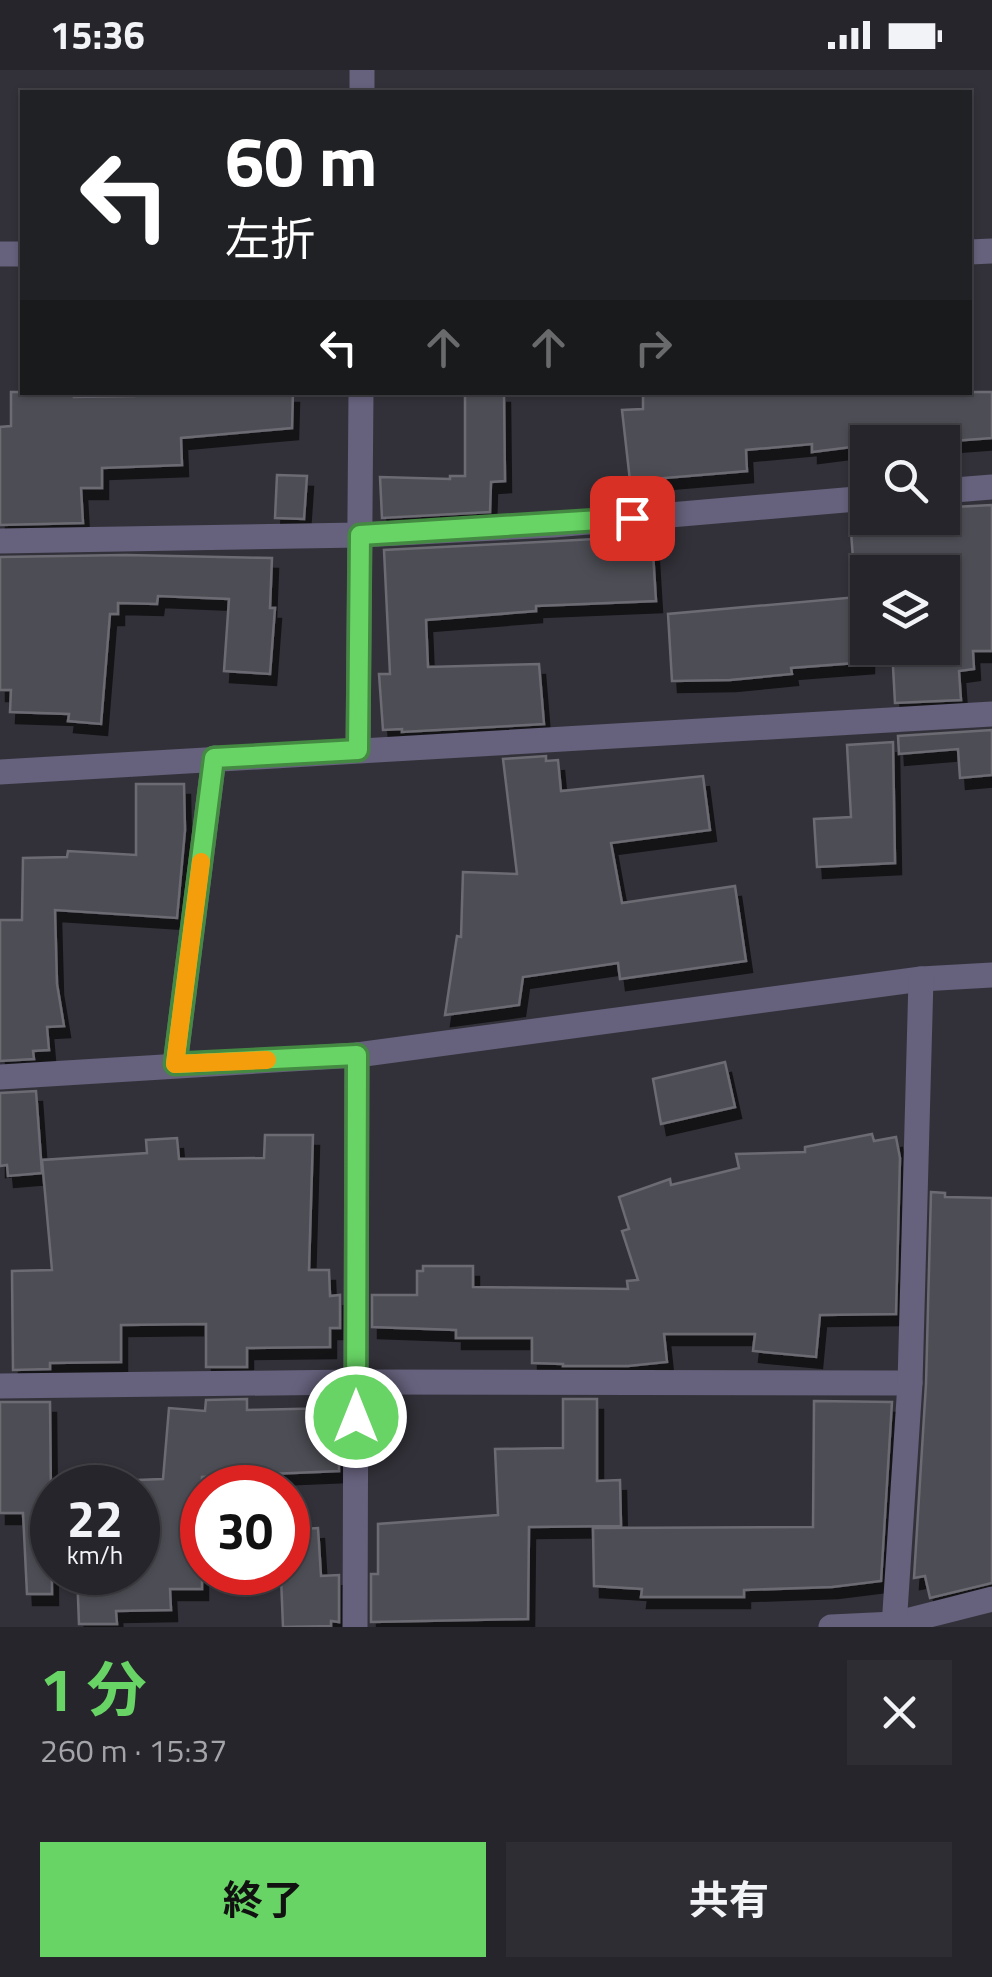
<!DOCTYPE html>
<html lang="ja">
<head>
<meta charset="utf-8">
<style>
  body { margin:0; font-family:"Titillium Web","Noto Sans JP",sans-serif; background:#2e2d33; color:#f1f3f6; height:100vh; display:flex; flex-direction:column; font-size:38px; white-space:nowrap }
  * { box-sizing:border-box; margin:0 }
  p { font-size:32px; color:#a4a5a9 }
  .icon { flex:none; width:55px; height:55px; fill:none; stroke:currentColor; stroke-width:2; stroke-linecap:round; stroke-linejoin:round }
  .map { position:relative; height:1557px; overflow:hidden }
  .side { display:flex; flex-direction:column; background:#26252b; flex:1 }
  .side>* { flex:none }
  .hud { position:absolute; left:20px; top:20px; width:952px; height:305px; border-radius:0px; box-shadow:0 2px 8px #0004,0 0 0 2px #424247; background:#202124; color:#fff; overflow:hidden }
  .buttons { position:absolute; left:850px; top:355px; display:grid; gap:20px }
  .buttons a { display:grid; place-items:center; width:110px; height:110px; border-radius:0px; background:#26252b; box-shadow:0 2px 8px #0004,0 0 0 2px #424247; font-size:50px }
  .speed { position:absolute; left:30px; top:1395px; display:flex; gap:20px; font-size:50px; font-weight:700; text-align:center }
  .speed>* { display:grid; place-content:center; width:130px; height:130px; border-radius:50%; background:#26252b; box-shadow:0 2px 8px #0004,0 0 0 2px #424247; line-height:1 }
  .speed small { font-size:25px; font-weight:400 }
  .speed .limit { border:15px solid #d22; background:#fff; color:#111 }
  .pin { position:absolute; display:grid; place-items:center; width:85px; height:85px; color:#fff; margin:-42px; border-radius:20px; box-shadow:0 5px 15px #0006 }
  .me { position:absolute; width:110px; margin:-55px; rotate:0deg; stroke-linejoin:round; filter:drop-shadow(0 0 8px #0008) }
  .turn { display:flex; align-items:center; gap:35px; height:210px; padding:0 40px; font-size:45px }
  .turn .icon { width:130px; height:130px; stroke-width:2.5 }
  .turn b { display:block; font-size:70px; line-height:85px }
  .lanes { display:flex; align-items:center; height:95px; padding:0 40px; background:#0003; justify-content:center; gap:50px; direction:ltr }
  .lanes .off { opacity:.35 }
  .round { display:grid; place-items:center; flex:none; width:105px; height:105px; border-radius:0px; background:#2e2d33 }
  .overview { display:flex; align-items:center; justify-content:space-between; height:170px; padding:0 40px }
  h1 { font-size:60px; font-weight:700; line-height:75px; color:#68d465 }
  .cta { display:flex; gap:20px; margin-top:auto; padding:20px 40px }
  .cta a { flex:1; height:115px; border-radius:0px; background:#68d465; color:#111; font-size:40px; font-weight:700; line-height:115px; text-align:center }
  .cta a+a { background:#2e2d33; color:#f1f3f6 }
  .status { display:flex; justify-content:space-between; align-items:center; height:70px; padding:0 50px; background:#26252b; direction:ltr }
  .status svg { height:28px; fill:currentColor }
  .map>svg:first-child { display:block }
  .building { fill:#4e4d54; stroke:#6c6b73; stroke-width:2.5; filter:url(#shadow) }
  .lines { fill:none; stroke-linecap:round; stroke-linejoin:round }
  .street { stroke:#66617c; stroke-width:25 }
  .route-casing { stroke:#448a42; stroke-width:25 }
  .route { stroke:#68d465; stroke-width:18 }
  .slow { stroke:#f59e0b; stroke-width:18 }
</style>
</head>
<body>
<div class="status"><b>15:36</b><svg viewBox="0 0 49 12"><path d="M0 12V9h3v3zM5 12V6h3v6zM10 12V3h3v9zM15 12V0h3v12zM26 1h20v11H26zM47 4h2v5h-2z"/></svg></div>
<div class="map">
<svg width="992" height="1557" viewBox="0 0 992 1557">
  <defs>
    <filter id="shadow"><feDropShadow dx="6" dy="11" stdDeviation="0" flood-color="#0009"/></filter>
  </defs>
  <rect width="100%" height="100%" fill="#323139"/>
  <!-- building -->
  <g class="building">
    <path d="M11 322H74V327L134 326V322H293L292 358 181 368 182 395 102 398V418H81L83 453 0 455V357L11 356Z"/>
    <path d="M465 322H504L505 411 491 412 490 442 382 448 380 407 450 409V406H465Z"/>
    <path d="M643 322H992V368L939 372H868V375L812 382V374L746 380 747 401 630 411 622 340 643 339Z"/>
    <path d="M277 405 307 406 304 449 275 448Z"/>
    <path d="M992 435V581H973L974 599 959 601 961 630 895 633 892 578H942V502H854L850 448H954V437Z"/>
    <path d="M652 466 656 531 536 536V541L426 550 428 597 539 594 544 654 402 662V659L383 660 379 604H390L384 480Z"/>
    <path d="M126 485 272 488 270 538H275L270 604 224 601 229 529 158 526 157 534 118 533V544H110L101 654 68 651 69 644 10 642 11 620H0V487Z"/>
    <path d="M868 526V592L791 598 792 604 730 610 672 611 668 544Z"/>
    <path d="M992 660V705L960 708 958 679 899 684 898 666Z"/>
    <path d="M893 672 895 793 817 797 814 749 851 747 847 675Z"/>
    <path d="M546 686V691L558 690 561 721 703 706 710 760 611 773 622 833 735 816 746 891 620 909 618 893 523 907 519 935 445 945 457 866 461 867 463 802 517 804 503 689Z"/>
    <path d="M136 714H184L185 760 177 848 55 840 57 914 64 956 47 957 49 980 33 981 34 989 0 991V850H22L23 788 67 787 68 781 136 785Z"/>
    <path d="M725 992 735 1037 661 1054 653 1009Z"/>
    <path d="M36 1021 42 1103 8 1106 7 1095 0 1096V1023Z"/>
    <path d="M872 1064 874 1071 896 1067 900 1088 896 1244 820 1245 816 1287 753 1281 755 1264H664L667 1292 628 1296H563V1294L532 1293V1268H456V1260L372 1257V1225H417V1201H423V1196H473V1217L628 1219 627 1211 638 1210 622 1161 629 1159 619 1127 670 1109 671 1115 739 1098 736 1084 805 1082V1077Z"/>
    <path d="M265 1065H313L309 1200H329L330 1226 340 1225V1258H330V1277L247 1278V1297H206V1254L121 1255V1292L50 1293V1299L13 1300 12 1201 52 1200 42 1090 147 1083 146 1070 177 1068 179 1089 264 1088Z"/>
    <path d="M931 1122 945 1123V1127L992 1128V1513L930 1528 925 1506 914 1508 926 1314Z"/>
    <path d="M247 1329V1340L337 1338 339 1401 202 1407V1519H170L171 1540 116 1541 117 1554H79L77 1502H138V1410L163 1409 169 1338 205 1341 206 1330Z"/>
    <path d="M563 1329H597V1411L620 1410 621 1456 529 1457 528 1549 371 1552V1504H378V1454L498 1445 495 1379 563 1378Z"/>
    <path d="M814 1331 892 1332 881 1511 832 1517 744 1520V1527H641L642 1519 594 1516 593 1458 813 1457Z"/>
    <path d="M0 1332H50L52 1524H27L23 1443H0Z"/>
    <path d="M318 1458 321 1506 339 1505V1552L331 1551V1556L283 1557 281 1507H288V1460Z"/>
  </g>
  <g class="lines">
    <!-- street -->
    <g class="street">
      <path d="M362 22V0"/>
      <path d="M970 182 992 181"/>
      <path d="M0 184H22"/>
      <path d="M942 421 992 417"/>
      <path d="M0 471 360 465 553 455 868 428"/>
      <path d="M358 680 361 322"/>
      <path d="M0 702 992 644"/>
      <path d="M175 995 214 688"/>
      <path d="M0 1007 357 985 921 909 992 905"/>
      <path d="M0 1316 356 1312 910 1313"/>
      <path d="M355 1557 357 985"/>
      <path d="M831 1557 894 1554 992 1529"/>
      <path d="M894 1557 910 1313 921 909"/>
    </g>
  </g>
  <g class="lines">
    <defs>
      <path id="route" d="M356 1347 357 985 175 994 214 688 358 680 360 465 632 448"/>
    </defs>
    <!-- route casing -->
    <use href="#route" class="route-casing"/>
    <!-- route -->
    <use href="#route" class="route"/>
    <!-- slow -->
    <path class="slow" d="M201 792 175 994 267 990"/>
  </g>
</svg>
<div class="buttons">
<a><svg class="icon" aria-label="search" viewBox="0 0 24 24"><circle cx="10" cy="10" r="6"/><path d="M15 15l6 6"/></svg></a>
<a><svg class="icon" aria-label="layers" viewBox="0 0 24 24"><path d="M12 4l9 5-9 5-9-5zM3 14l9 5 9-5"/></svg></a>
</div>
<div class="speed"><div>22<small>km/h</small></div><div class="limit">30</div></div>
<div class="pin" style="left:632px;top:448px;background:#d93025"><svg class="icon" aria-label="arrive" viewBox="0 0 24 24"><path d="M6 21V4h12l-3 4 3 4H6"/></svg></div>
<svg class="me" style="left:356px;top:1347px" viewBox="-20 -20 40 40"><circle r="17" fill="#68d465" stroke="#fff" stroke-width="3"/><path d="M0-11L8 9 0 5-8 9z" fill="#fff"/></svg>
<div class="hud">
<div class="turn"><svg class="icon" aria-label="left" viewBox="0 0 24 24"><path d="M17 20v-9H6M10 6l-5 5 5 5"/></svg><div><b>60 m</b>左折</div></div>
<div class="lanes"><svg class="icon" aria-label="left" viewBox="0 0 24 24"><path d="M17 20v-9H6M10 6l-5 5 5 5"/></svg><svg class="icon off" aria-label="ahead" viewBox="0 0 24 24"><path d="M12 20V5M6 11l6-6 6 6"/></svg><svg class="icon off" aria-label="ahead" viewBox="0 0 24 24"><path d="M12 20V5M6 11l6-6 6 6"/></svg><svg class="icon off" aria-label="right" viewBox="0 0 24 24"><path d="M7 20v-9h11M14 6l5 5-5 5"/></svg></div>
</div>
</div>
<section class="side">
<div class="overview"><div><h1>1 分</h1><p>260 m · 15:37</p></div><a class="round"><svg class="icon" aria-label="close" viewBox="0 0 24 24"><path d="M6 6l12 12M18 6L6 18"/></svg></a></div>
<div class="cta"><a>終了</a><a>共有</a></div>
</section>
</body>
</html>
